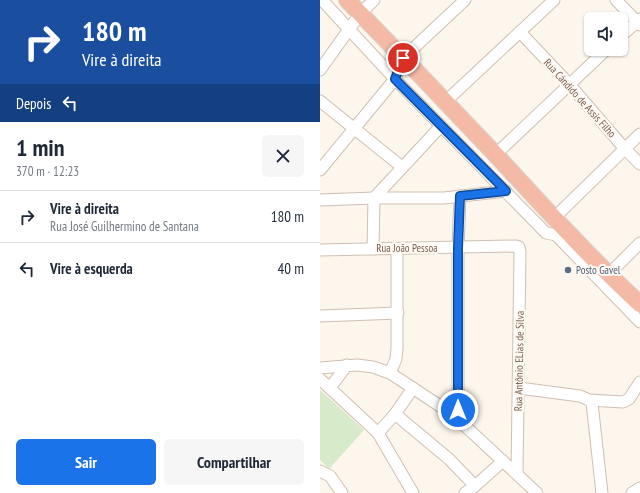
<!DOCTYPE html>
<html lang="pt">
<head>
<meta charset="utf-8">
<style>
  body { margin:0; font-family:"PT Sans Narrow",sans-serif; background:#f6f6f7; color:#1f2937; height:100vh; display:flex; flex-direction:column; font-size:15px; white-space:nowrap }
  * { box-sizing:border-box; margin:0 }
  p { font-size:13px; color:#747a83 }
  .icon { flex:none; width:22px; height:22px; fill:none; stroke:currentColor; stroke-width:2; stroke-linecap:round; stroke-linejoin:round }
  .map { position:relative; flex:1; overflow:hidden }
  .panel { display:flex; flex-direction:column; background:#fff; width:320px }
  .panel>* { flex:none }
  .hud { background:#1a4fa0; color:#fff; overflow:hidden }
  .buttons { position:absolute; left:264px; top:12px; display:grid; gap:8px }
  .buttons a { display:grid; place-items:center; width:44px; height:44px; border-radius:6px; background:#fff; box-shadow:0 1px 3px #0004; font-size:20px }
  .pin { position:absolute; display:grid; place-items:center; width:34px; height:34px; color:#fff; margin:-17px; border:2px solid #fff; border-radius:50%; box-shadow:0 1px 4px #0007 }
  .me { position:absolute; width:44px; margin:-22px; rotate:0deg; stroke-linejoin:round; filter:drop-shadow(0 0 3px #0008) }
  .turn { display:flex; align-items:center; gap:14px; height:84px; padding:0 16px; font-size:18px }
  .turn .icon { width:52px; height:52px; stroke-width:2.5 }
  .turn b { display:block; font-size:28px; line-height:34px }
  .then { display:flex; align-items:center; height:38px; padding:0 16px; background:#0003; gap:8px; font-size:15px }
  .round { display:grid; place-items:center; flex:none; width:42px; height:42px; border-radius:6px; background:#f6f6f7 }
  .overview { display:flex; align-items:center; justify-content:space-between; height:68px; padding:0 16px }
  h1 { font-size:24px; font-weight:600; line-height:30px }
  .primary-button { display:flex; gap:8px; margin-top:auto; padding:8px 16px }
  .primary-button a { flex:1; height:46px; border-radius:6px; background:#1a73e8; color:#fff; font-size:16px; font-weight:600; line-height:46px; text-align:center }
  .primary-button a+a { background:#f6f6f7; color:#1f2937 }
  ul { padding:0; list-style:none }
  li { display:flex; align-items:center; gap:12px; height:52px; padding:0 16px; border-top:1px solid #e0e1e3 }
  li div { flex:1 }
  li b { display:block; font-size:15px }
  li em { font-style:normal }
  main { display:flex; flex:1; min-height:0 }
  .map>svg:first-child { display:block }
  .green { fill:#d7ebca }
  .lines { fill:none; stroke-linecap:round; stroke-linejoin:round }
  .minor-casing { stroke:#d0bfb1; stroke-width:13 }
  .highway-casing { stroke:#d9d2cd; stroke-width:18 }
  .minor { stroke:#fff; stroke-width:11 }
  .highway { stroke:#f5baa5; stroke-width:16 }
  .route-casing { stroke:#114b97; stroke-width:10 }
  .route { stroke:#1a73e8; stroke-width:7 }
  .service-dot { fill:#5c6f8a; stroke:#fffaf3; stroke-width:1.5 }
  .labels { text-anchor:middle; stroke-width:4; stroke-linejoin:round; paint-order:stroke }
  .street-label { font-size:11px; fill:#795d4e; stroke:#fffaf3 }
  .service-label { font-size:11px; fill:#4e5e75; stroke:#fffaf3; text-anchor:start }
</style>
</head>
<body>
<main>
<section class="panel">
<div class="hud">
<div class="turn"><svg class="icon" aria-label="right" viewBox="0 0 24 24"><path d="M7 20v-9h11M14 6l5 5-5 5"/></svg><div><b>180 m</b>Vire à direita</div></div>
<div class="then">Depois<svg class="icon" aria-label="left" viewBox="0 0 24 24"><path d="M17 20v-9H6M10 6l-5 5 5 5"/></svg></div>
</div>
<div class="overview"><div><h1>1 min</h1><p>370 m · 12:23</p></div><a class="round"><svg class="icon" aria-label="close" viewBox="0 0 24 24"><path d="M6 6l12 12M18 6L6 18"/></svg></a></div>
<ul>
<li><svg class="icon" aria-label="right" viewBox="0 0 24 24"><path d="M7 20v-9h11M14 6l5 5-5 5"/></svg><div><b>Vire à direita</b><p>Rua José Guilhermino de Santana</p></div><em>180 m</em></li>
<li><svg class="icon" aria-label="left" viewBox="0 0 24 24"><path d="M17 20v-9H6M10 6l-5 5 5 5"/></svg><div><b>Vire à esquerda</b></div><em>40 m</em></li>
</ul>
<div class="primary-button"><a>Sair</a><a>Compartilhar</a></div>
</section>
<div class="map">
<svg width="320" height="493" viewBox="0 0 320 493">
  <rect width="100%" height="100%" fill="#fdf6ec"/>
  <!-- green -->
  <path class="green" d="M0 390 44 430 9 469 0 460Z"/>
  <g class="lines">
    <defs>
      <g id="minor">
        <path d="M2 0 75 79 226 233 236 235 245 229"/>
        <path d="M296 0 320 25"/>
        <path d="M200 32 249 84 305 149 320 164"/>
        <path d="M301 36 320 19"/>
        <path d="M0 70 40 14 54 0"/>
        <path d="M0 101 82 167"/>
        <path d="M125 102 234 0"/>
        <path d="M175 155 287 49"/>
        <path d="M0 170 75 79 83 58 145 0"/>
        <path d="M0 200 54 198H124L186 191"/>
        <path d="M234 218 320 134"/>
        <path d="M236 235 320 322"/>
        <path d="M53 249 54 198 121 126"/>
        <path d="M0 250 196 246 199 247 200 251 197 474"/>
        <path d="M285 278 320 243"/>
        <path d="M0 316 78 313"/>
        <path d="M0 368 37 365 53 367 70 373 126 410 144 425 217 493"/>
        <path d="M70 373 76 359 77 348V249"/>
        <path d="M0 379 58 433 93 493"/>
        <path d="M10 388 27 365"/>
        <path d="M199 388 260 396 269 400 303 402 309 399 320 382"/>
        <path d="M269 400 272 403 282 493"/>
        <path d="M75 414 129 459 155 486"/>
        <path d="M138 421V248L140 196"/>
        <path d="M58 433 75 414 93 388"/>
        <path d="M0 471 10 476 22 493"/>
        <path d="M145 493 155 486 183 461"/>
        <path d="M312 493 320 488"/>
      </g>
      <path id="highway" d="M27 0C77 51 127 103 176 155 223 206 269 257 320 304"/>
    </defs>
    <!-- minor casing -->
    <use href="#minor" class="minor-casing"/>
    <!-- highway casing -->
    <use href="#highway" class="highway-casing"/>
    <!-- minor -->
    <use href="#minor" class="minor"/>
    <!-- highway -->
    <use href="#highway" class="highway"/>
  </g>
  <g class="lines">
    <defs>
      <path id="route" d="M83 58 75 79 186 191 140 196 138 248V410"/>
    </defs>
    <!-- route casing -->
    <use href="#route" class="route-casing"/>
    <!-- route -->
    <use href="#route" class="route"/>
  </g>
  <!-- markers -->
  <circle class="service-dot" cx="248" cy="270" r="4"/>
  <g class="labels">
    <!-- street labels -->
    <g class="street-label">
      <text transform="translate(260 98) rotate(48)" y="4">Rua Cándido de Assis Filho</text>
      <text x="87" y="252">Rua João Pessoa</text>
      <text transform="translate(199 361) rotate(-89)" y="4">Rua Antônio ELias de Silva</text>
    </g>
    <!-- service labels -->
    <g class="service-label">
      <text x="256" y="274">Posto Gavel</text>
    </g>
  </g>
</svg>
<div class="buttons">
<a><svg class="icon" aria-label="sound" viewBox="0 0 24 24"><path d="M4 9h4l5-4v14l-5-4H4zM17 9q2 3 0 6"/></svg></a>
</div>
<div class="pin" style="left:83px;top:58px;background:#d93025"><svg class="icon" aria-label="arrive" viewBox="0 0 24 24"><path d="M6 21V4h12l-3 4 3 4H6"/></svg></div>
<svg class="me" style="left:138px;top:410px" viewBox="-20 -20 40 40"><circle r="17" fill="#1a73e8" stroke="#fff" stroke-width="3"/><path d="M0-11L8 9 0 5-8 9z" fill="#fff"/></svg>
</div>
</main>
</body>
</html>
